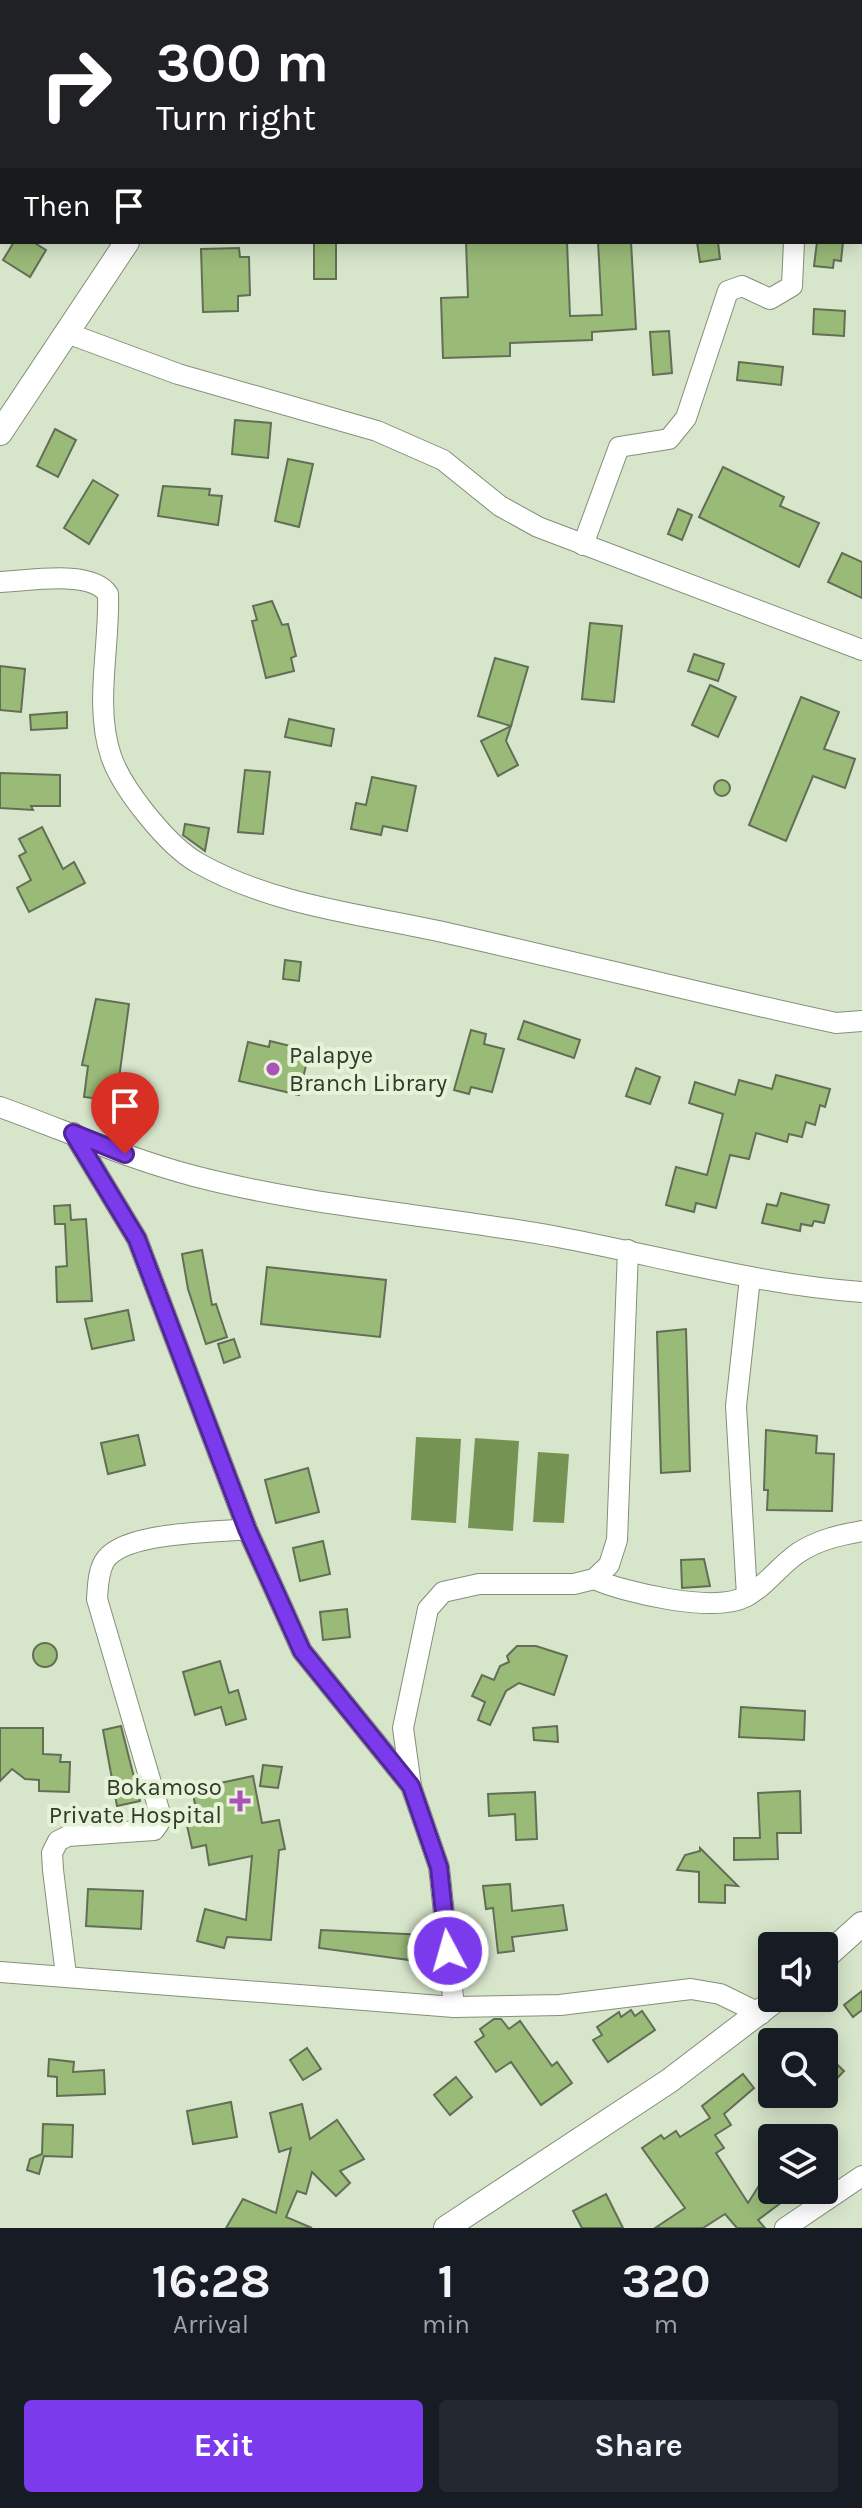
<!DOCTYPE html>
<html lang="en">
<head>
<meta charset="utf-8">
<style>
  body { margin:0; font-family:Karla,sans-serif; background:#242831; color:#f1f3f6; height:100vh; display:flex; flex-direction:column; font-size:30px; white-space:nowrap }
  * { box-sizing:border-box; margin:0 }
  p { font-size:26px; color:#9ea1a6 }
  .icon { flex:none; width:44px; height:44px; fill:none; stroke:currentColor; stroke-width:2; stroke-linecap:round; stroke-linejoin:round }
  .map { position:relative; height:2228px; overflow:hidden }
  .panel { display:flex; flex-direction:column; background:#171b24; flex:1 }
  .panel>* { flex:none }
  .hud { position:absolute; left:0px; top:0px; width:862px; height:244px; box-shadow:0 4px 20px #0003; background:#202124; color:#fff; overflow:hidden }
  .fabs { position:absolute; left:758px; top:1932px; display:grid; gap:16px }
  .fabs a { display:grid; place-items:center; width:80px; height:80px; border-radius:8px; background:#171b24; box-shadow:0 4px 20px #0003; font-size:40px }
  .pin { position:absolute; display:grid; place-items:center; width:68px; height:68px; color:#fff; margin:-82px -34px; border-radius:50% 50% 50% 0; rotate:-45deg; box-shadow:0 0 8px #0007 }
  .pin .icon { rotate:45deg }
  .me { position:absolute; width:88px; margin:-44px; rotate:354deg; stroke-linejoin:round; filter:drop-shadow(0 0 6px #0008) }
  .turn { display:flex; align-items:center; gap:28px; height:168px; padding:0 24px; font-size:36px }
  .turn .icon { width:104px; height:104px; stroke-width:2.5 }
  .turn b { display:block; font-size:56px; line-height:68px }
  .then { display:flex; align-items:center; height:76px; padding:0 24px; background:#0003; gap:16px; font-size:30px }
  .eta { display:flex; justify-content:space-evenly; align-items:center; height:136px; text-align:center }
  .eta b { font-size:48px; font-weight:700; line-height:56px }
  .button { display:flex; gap:16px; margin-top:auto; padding:16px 24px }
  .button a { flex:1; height:92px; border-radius:8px; background:#7c3aed; color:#fff; font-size:32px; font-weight:700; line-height:92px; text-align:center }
  .button a+a { background:#242831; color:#f1f3f6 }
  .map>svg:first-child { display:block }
  .water { fill:#759453 }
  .building { fill:#9aba78; stroke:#626e56; stroke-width:2 }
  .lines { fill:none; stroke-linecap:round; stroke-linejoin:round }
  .minor-casing { stroke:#838f77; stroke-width:22 }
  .tertiary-casing { stroke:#838f77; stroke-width:26 }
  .minor { stroke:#fff; stroke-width:20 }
  .tertiary { stroke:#fff; stroke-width:24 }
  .route-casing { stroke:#51269a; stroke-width:20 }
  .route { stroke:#7c3aed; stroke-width:14 }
  .poi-dot { fill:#ad50ba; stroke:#e5f3d7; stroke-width:3 }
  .labels { text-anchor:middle; stroke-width:8; stroke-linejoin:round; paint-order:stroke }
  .poi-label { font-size:24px; fill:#33392e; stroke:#e5f3d7; text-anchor:start }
</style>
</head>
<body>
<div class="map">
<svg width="862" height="2228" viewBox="0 0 862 2228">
  <rect width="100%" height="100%" fill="#d7e6cb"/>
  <!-- water -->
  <g class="water">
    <path d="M416 1437 461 1439 456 1523 411 1520Z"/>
    <path d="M475 1438 519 1441 513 1531 468 1528Z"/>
    <path d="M538 1452 569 1454 564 1523 533 1522Z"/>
  </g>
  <!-- building -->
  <g class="building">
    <path d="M14 242H33L46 250 30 277 3 260Z"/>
    <rect x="314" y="242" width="22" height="37"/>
    <path d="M466 242H567L570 316 602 315 598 242H631L636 329 592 332V340L510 343V356L443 358 441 298 468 297Z"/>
    <path d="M697 242H718L720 259 700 262Z"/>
    <path d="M817 242H843L841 261 834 260 833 268 814 266Z"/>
    <path d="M239 248 240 257H249L250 295 238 296V311L203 312 201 249Z"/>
    <path d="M814 309 845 311 844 336 813 334Z"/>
    <path d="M669 331 672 373 653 375 650 332Z"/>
    <path d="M739 362 783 367 781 385 737 380Z"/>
    <path d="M235 420 271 423 268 458 232 454Z"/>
    <path d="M55 429 76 440 58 477 37 466Z"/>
    <path d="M288 459 313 464 299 527 275 521Z"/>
    <path d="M723 467 784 497 780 506 819 523 799 567 699 517Z"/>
    <path d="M93 480 118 495 89 544 64 528Z"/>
    <path d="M163 486 210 489 209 495 222 496 218 525 158 516Z"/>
    <path d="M678 509 692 515 682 540 668 534Z"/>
    <path d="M842 553 862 562V598L828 582Z"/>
    <path d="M272 601 282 625 288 624 296 656 291 658 294 671 266 678 252 621 257 620 253 606Z"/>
    <path d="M590 623 622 626 614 702 582 699Z"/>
    <path d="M694 654 724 664 718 681 688 671Z"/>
    <path d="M495 658 528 667 511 726 478 716Z"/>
    <path d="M0 666 25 669 21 712 0 710Z"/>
    <path d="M710 685 736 697 718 737 692 725Z"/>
    <path d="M801 697 839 712 824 749 855 759 845 788 813 776 786 841 749 825Z"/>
    <path d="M67 712V728L31 730 30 715Z"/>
    <path d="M289 719 334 729 331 746 285 737Z"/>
    <path d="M511 726 506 741 518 765 498 776 481 741Z"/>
    <path d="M245 770 270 772 263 834 238 832Z"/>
    <path d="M0 773 60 775V806H31L33 810 0 808Z"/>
    <path d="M372 777 416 786 407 831 383 826 381 835 351 829 356 803 366 805Z"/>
    <circle cx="722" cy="788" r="8"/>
    <path d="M185 824 209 828 205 851 183 835Z"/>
    <path d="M42 827 63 869 74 862 85 883 29 912 17 888 31 880 19 856 26 852 19 839Z"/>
    <path d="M285 960 301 962 299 981 283 979Z"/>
    <path d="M96 999 129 1004 116 1101 84 1097 88 1066 82 1065Z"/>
    <path d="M524 1021 580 1040 574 1058 518 1039Z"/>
    <path d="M471 1030 486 1034 484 1044 504 1049 492 1092 471 1087 469 1094 454 1090Z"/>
    <path d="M270 1041 290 1046 288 1052 308 1057 299 1095 239 1081 248 1042 269 1047Z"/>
    <path d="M636 1068 660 1077 650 1104 626 1096Z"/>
    <path d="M776 1075 830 1089 825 1107 820 1105 815 1125 806 1122 802 1137 789 1134 787 1142 756 1133 749 1159 730 1155 716 1208 696 1203 694 1212 666 1205 676 1167 707 1175 723 1114 689 1103 695 1082 735 1095 739 1080 772 1089Z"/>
    <path d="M781 1193 829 1205 824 1223 814 1221 812 1226 801 1224 800 1231 762 1223 767 1204 777 1206Z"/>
    <path d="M70 1205 71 1220 86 1219 92 1301 57 1302 56 1267 67 1266 65 1224H55L54 1206Z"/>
    <path d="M202 1250 212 1305 216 1304 227 1337 206 1344 188 1289 182 1254Z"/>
    <path d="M267 1267 386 1280 380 1337 261 1324Z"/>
    <path d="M128 1310 134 1340 92 1349 85 1319Z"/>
    <path d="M686 1329 690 1471 661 1473 657 1332Z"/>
    <path d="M234 1339 240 1357 224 1363 218 1344Z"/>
    <path d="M766 1430 817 1436 816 1453 834 1454 832 1511 767 1510 768 1490H764Z"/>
    <path d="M138 1435 145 1465 108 1474 101 1443Z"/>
    <path d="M308 1468 319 1512 276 1523 265 1480Z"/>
    <path d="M323 1541 330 1574 300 1581 293 1548Z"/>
    <path d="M704 1559 710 1586 682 1588 681 1560Z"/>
    <path d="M347 1609 350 1637 323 1640 320 1612Z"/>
    <circle cx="45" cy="1655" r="12"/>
    <path d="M517 1646H536L567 1656 554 1695 519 1683 506 1691 490 1725 478 1720 485 1702 472 1696 482 1675 494 1680 500 1666 509 1662 507 1656Z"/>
    <path d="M220 1661 229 1693 238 1690 246 1719 226 1725 221 1707 195 1715 183 1672Z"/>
    <path d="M741 1707 805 1711 804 1740 739 1737Z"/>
    <path d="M121 1726 140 1801 117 1806 103 1730Z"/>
    <path d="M557 1726 558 1742 534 1740 533 1728Z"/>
    <path d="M0 1728H43V1754L61 1755 60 1762H70L69 1792 39 1791V1780L25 1779 12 1769 0 1781Z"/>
    <path d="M263 1765 282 1767 278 1788 260 1786Z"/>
    <path d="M253 1776 262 1823 279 1820 285 1849 279 1850 271 1940 227 1937 224 1948 197 1941 205 1909 246 1920 252 1856 209 1865 206 1845 192 1848 184 1812 196 1809 192 1789Z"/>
    <path d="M800 1791 801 1833H777L778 1859 734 1860V1838H760L758 1793Z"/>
    <path d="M535 1792 537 1839 516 1840 515 1814 489 1816 488 1794Z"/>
    <path d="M700 1848 738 1886 725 1885V1903L699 1902V1872L677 1870 685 1855 700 1851Z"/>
    <path d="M510 1884 512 1911 563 1905 567 1930 512 1937 514 1951 498 1953 493 1908 486 1909 483 1886Z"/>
    <path d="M88 1889 143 1891 141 1929 86 1926Z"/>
    <path d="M321 1930 426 1935 424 1962 319 1948Z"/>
    <path d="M862 1991V2010L853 2017 844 2005Z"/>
    <path d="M631 2010 635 2016 642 2011 655 2030 608 2062 593 2040 602 2035 597 2027 619 2012 621 2017Z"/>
    <path d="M494 2019H501L509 2029 520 2021 552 2066 557 2062 572 2083 541 2105 511 2062 496 2072 475 2042 484 2036 480 2029Z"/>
    <path d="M307 2048 321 2069 303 2080 290 2060Z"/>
    <path d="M824 2052 844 2071 824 2092Z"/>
    <path d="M49 2059 74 2062 73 2072 104 2070 105 2094 57 2096V2077L48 2076Z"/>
    <path d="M743 2074 754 2088 724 2114 731 2125 715 2135 724 2148 716 2153 748 2203 760 2184 772 2190H798L758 2220 765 2228H737L725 2214 703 2228H655L685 2208 642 2148 661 2135 664 2139 676 2131 680 2137 710 2118 702 2106Z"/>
    <path d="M456 2077 472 2097 450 2115 434 2095Z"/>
    <path d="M231 2102 237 2137 193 2144 187 2111Z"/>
    <path d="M302 2104 310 2139 337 2120 364 2159 340 2171 350 2183 336 2196 312 2172 306 2194 297 2191 286 2217 312 2228H226L243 2199 276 2213 291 2148 279 2152 270 2113Z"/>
    <path d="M43 2124 73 2125 72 2157 44 2156 39 2174 27 2170 30 2159 42 2154Z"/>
    <path d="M606 2194 623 2228H582L573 2211Z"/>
  </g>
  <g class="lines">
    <defs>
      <g id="minor">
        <path d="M860 24 862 23"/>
        <path d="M67 333 178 374 377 431 443 460 500 506 538 527 862 650"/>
        <path d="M583 545 619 447 669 439 686 418 728 291 742 286 770 299 792 286 794 242"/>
        <path d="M0 582C29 581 91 569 108 594 110 646 94 706 111 756 122 789 168 846 198 863 275 906 361 914 447 933 577 962 705 995 836 1023L862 1021"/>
        <path d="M0 1107C64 1130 128 1159 194 1176 313 1207 437 1215 558 1237 660 1256 759 1285 862 1292"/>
        <path d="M73 1133 137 1239 247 1529 302 1651 411 1786"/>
        <path d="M594 1579C625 1593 714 1613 745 1597 765 1587 779 1566 798 1553 818 1540 839 1535 862 1531"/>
        <path d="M747 1596 736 1406 750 1278"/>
        <path d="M0 1972 454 2007 560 2005 691 1989 720 1994 761 2014"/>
        <path d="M66 1975 53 1870 52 1853 58 1841 68 1836 154 1830 159 1823V1810L97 1599C98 1586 98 1573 104 1562 121 1531 214 1533 247 1529"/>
        <path d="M454 2007 439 1867 411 1786 403 1728 428 1609 443 1592 479 1584H574L594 1579 609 1565 617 1540 628 1250"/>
        <path d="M785 2228 862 2176"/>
      </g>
      <g id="tertiary">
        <path d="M284 2 285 0"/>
        <path d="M0 433 127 242"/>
        <path d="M824 1958 862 1924"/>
        <path d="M446 2228 669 2081 778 1998"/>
      </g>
    </defs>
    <!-- minor casing -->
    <use href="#minor" class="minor-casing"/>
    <!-- tertiary casing -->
    <use href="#tertiary" class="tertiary-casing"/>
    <!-- minor -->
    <use href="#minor" class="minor"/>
    <!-- tertiary -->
    <use href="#tertiary" class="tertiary"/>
  </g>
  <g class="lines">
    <defs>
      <path id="route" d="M125 1154 73 1133 137 1239 247 1529 302 1651 411 1786 439 1867 448 1951"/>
    </defs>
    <!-- route casing -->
    <use href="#route" class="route-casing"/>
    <!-- route -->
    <use href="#route" class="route"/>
  </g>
  <!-- markers -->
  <g class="poi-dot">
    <circle cx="273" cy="1069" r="8"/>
    <path d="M236 1789h8v8h8v8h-8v8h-8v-8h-8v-8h8z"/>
  </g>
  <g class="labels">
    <!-- poi labels -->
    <g class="poi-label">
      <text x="289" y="1063">Palapye<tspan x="289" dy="28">Branch Library</tspan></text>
      <text x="222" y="1795" text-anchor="end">Bokamoso<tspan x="222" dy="28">Private Hospital</tspan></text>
    </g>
  </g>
</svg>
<div class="fabs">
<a><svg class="icon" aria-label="sound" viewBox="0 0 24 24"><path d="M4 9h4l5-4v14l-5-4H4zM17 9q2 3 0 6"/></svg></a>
<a><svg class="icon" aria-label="search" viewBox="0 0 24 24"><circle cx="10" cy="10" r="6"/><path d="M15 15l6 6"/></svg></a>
<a><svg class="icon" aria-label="layers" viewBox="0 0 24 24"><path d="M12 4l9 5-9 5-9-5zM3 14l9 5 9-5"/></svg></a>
</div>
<div class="pin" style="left:125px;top:1154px;background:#d93025"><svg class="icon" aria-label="arrive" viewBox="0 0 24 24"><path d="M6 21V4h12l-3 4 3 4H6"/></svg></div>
<svg class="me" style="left:448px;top:1951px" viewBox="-20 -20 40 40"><circle r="17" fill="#7c3aed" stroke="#fff" stroke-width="3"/><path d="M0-11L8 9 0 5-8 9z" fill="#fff"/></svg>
<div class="hud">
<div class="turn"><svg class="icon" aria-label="right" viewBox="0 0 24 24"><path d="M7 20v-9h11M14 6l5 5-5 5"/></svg><div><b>300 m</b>Turn right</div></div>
<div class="then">Then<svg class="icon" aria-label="arrive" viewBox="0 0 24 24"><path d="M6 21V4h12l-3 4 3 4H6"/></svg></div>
</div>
</div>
<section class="panel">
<div class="eta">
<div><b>16:28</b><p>Arrival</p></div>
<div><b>1</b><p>min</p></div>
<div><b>320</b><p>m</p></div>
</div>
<div class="button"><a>Exit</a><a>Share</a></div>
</section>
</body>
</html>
